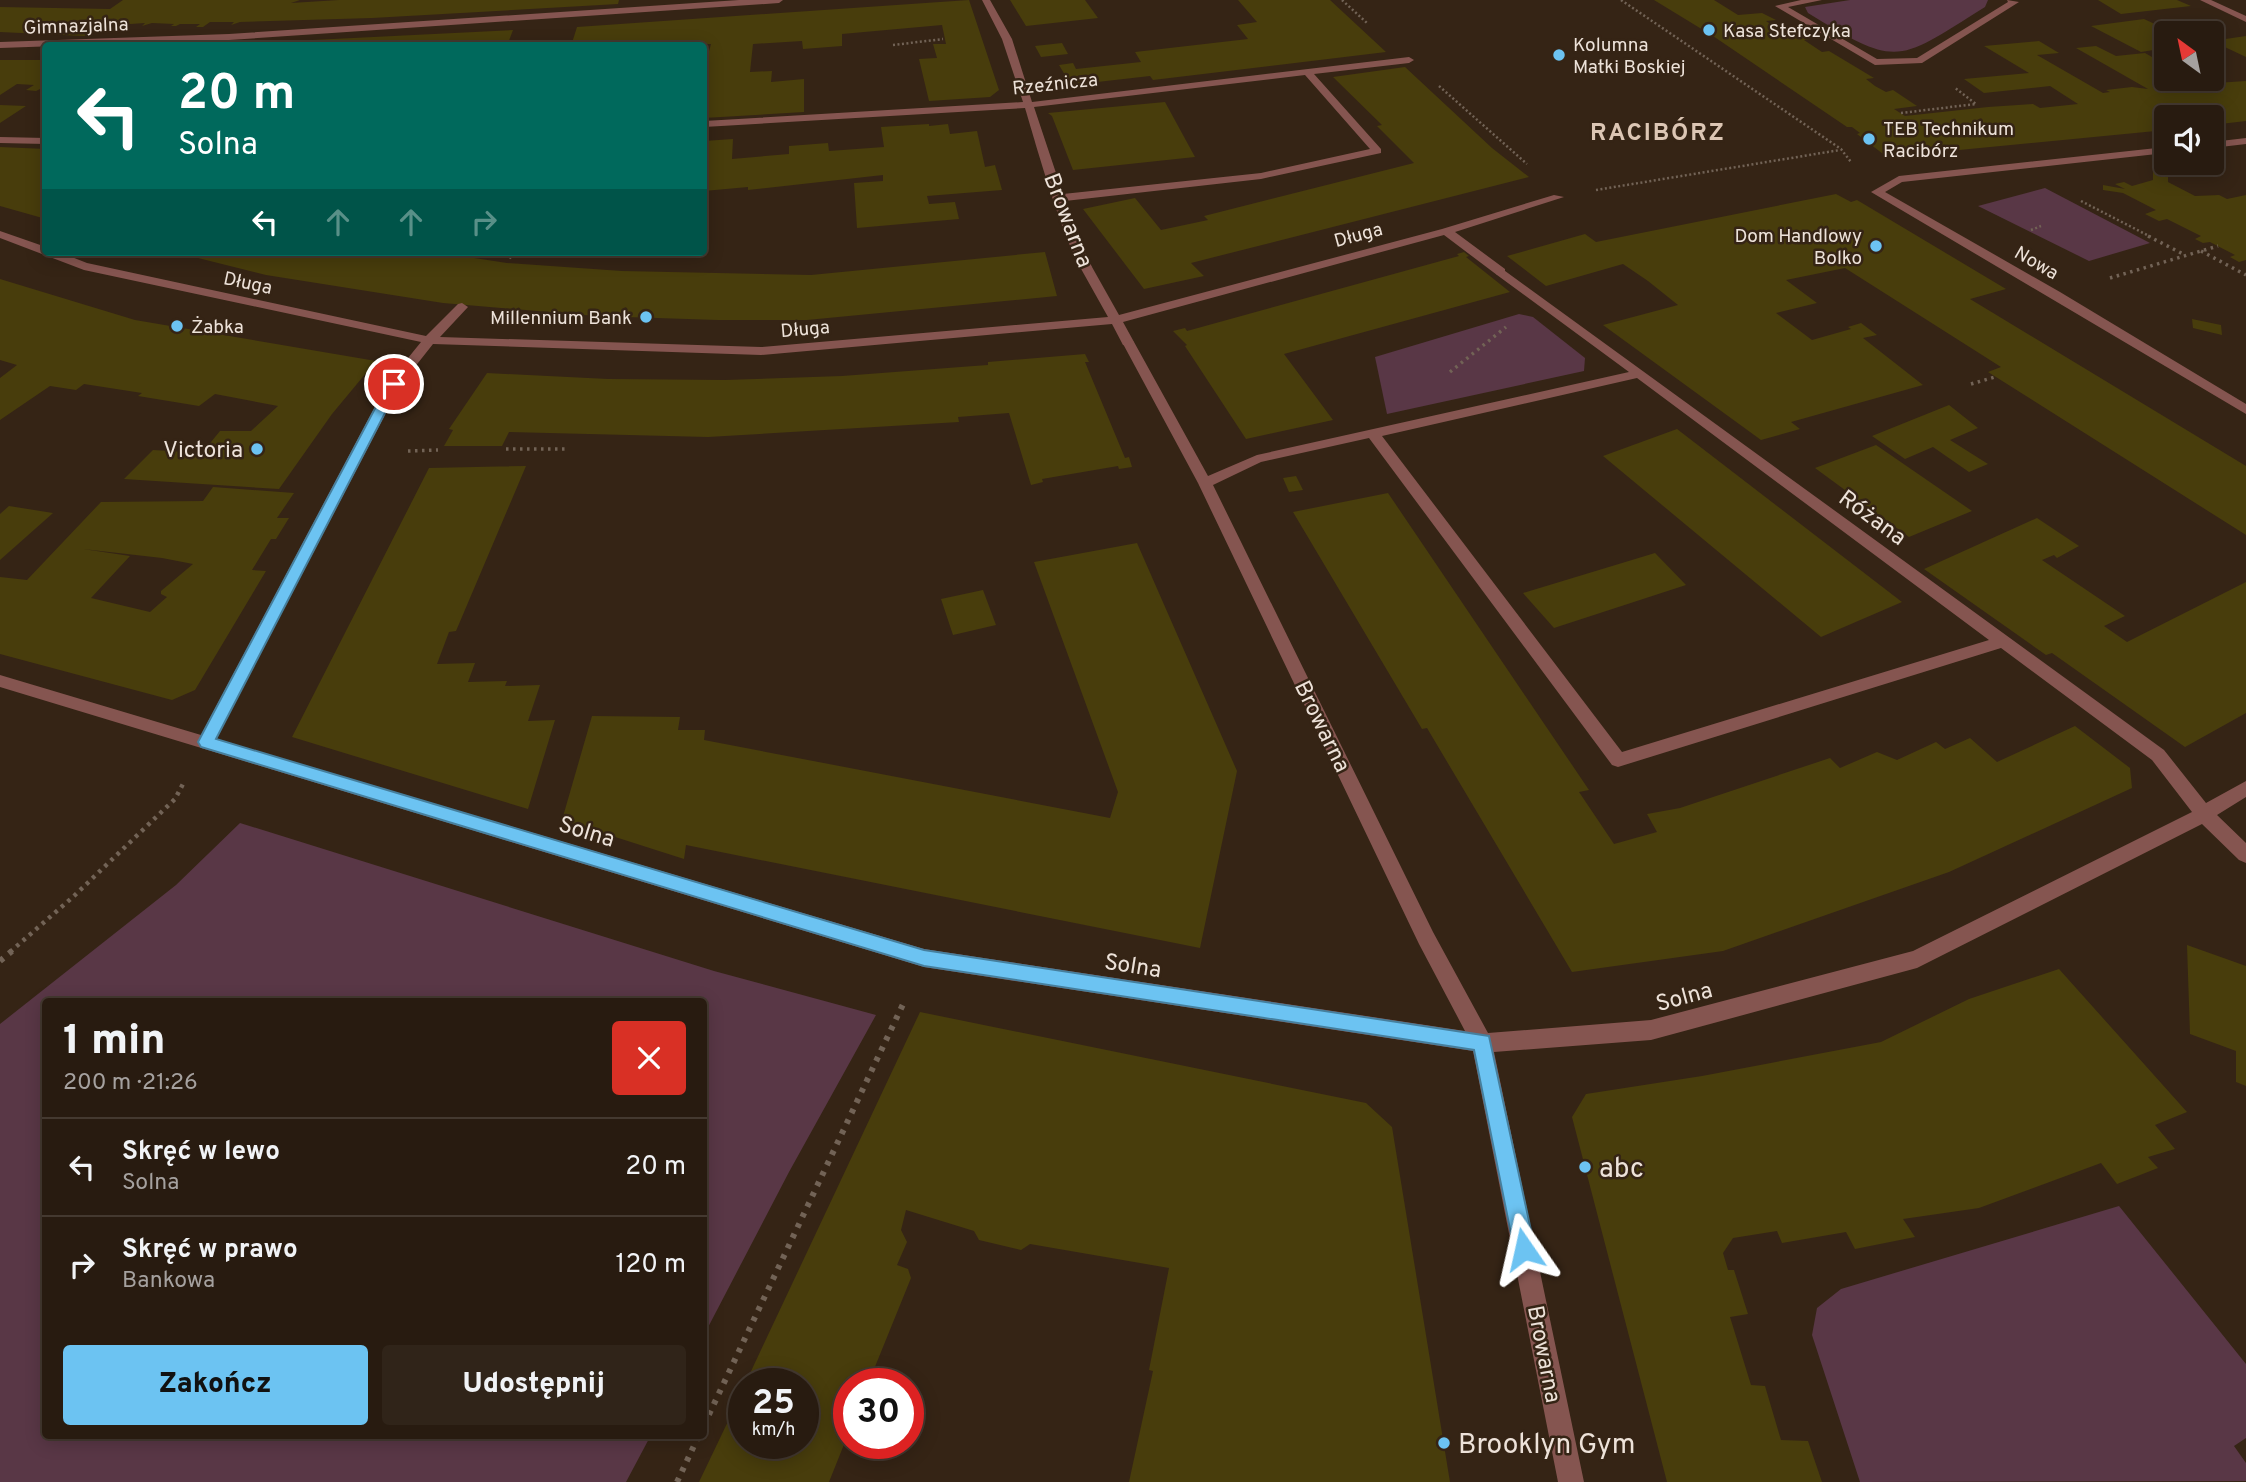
<!DOCTYPE html>
<html lang="pl">
<head>
<meta charset="utf-8">
<style>
  body { margin:0; font-family:Overpass,sans-serif; background:#302419; color:#f1f3f6; height:100vh; display:flex; flex-direction:column; font-size:26px; white-space:nowrap }
  * { box-sizing:border-box; margin:0 }
  p { font-size:23px; color:#a5a19f }
  .icon { flex:none; width:38px; height:38px; fill:none; stroke:currentColor; stroke-width:2; stroke-linecap:round; stroke-linejoin:round }
  .map { position:relative; flex:1; overflow:hidden }
  .details { position:absolute; left:42px; top:998px; width:665px; height:441px; display:flex; flex-direction:column; background:#281b10; border-radius:7px; box-shadow:0 4px 18px #0003,0 0 0 2px #443930 }
  .details>* { flex:none }
  .hud { position:absolute; left:42px; top:42px; width:665px; height:214px; border-radius:7px; box-shadow:0 4px 18px #0003,0 0 0 2px #443930; background:#00695c; color:#fff; overflow:hidden }
  .needle { width:46px; rotate:327deg }
  .controls { position:absolute; left:2154px; top:21px; display:grid; gap:14px }
  .controls a { display:grid; place-items:center; width:70px; height:70px; border-radius:7px; background:#281b10; box-shadow:0 4px 18px #0003,0 0 0 2px #443930; font-size:35px }
  .speed { position:absolute; left:728px; top:1368px; display:flex; gap:14px; font-size:35px; font-weight:700; text-align:center }
  .speed>* { display:grid; place-content:center; width:91px; height:91px; border-radius:50%; background:#281b10; box-shadow:0 4px 18px #0003,0 0 0 2px #443930; line-height:1 }
  .speed small { font-size:18px; font-weight:400 }
  .speed .limit { border:10px solid #d22; background:#fff; color:#111 }
  .pin { position:absolute; display:grid; place-items:center; width:60px; height:60px; color:#fff; margin:-30px; border:4px solid #fff; border-radius:50%; box-shadow:0 2px 7px #0007 }
  .me { position:absolute; width:77px; margin:-38px; rotate:349deg; stroke-linejoin:round; filter:drop-shadow(0 0 5px #0008) }
  .turn { display:flex; align-items:center; gap:24px; height:147px; padding:0 21px; font-size:32px }
  .turn .icon { width:91px; height:91px; stroke-width:2.5 }
  .turn b { display:block; font-size:49px; line-height:60px }
  .lanes { display:flex; align-items:center; height:66px; padding:0 21px; background:#0003; justify-content:center; gap:35px; direction:ltr }
  .lanes .off { opacity:.35 }
  .round { display:grid; place-items:center; flex:none; width:74px; height:74px; border-radius:7px; background:#302419 }
  .headline { display:flex; align-items:center; justify-content:space-between; height:119px; padding:0 21px }
  h1 { font-size:42px; font-weight:800; line-height:52px }
  .primary-button { display:flex; gap:14px; margin-top:auto; padding:14px 21px }
  .primary-button a { flex:1; height:80px; border-radius:7px; background:#6cc3f2; color:#111; font-size:28px; font-weight:800; line-height:80px; text-align:center }
  .primary-button a+a { background:#302419; color:#f1f3f6 }
  ul { padding:0; list-style:none }
  li { display:flex; align-items:center; gap:21px; height:98px; padding:0 21px; border-top:2px solid #443930 }
  li div { flex:1 }
  li b { display:block; font-size:26px }
  li em { font-style:normal }
  .map>svg:first-child { display:block }
  .green { fill:#593746 }
  .building { fill:#483d0c; fill-rule:evenodd }
  .lines { fill:none; stroke-linecap:round; stroke-linejoin:round }
  .path-far3 { stroke:#726356; stroke-width:2.5; stroke-dasharray:2 2.5; stroke-linecap:butt }
  .path-far2 { stroke:#726356; stroke-width:3.5; stroke-dasharray:2.5 4.5; stroke-linecap:butt }
  .path-far1 { stroke:#726356; stroke-width:4.5; stroke-dasharray:3.5 5; stroke-linecap:butt }
  .path { stroke:#726356; stroke-width:6; stroke-dasharray:4.5 7; stroke-linecap:butt }
  .pedestrian { fill:#855550; fill-rule:evenodd }
  .minor { fill:#855550; fill-rule:evenodd }
  .route { fill:#6cc3f2; stroke:#467f9d; stroke-width:2 }
  .poi-dot { fill:#6cc3f2; stroke:#352415; stroke-width:2.5 }
  .labels { text-anchor:middle; stroke-width:5; stroke-linejoin:round; paint-order:stroke }
  .far-street-label { font-size:19px; fill:#ede2d9; stroke:#352415 }
  .far-poi-label { font-size:19px; fill:#ede2d9; stroke:#352415; text-anchor:start }
  .street-label { font-size:23px; fill:#ede2d9; stroke:#352415 }
  .poi-label { font-size:23px; fill:#ede2d9; stroke:#352415; text-anchor:end }
  .far-district-label { font-size:24px; font-weight:bold; letter-spacing:2px; fill:#dcc6b4; stroke:#352415 }
  .near-poi-label { font-size:28px; fill:#ede2d9; stroke:#352415; text-anchor:start }
</style>
</head>
<body>
<div class="map">
<svg width="2246" height="1482" viewBox="0 0 2246 1482">
  <rect width="100%" height="100%" fill="#352415"/>
  <!-- green -->
  <g class="green">
    <path d="M1850 0H1988L1985 7C1897 62 1899 69 1808 13L1805 7Z"/>
    <path d="M2045 188 2150 243 2089 261 1978 206Z"/>
    <path d="M1519 314 1533 317 1585 358 1584 371 1387 414 1375 357Z"/>
    <path d="M240 823 714 971 876 1015 789 1172 704 1335V1001H46V1435H651L626 1482H0V1024L176 885Z"/>
    <path d="M2119 1206 2246 1364V1438L2234 1446 2246 1463V1481L1860 1482 1812 1335 1817 1308 1841 1289Z"/>
  </g>
  <!-- building -->
  <g class="building">
    <path d="M123 0H300L291 3 339 0H619L618 4 372 18 240 22 231 25 234 22H210L203 27H196L200 24H180L176 26H171L174 24 152 23 142 26 145 23 116 25 118 23H99L88 31 91 34 84 36 0 32V7L110 9Z"/>
    <path d="M969 0 999 90 990 97 929 101 919 59 937 58 933 44H946L942 25 842 34V46L803 49 802 41 753 44 750 72 772 71 771 82 804 79V112L704 118V69L711 44 571 46 577 27Z"/>
    <path d="M1010 0H1085L1098 18 1026 26Z"/>
    <path d="M1238 0H1330L1386 52 1153 80 1150 76 1071 85 1059 65 1073 63 1076 69 1141 62 1135 52 1248 39 1237 25 1257 22Z"/>
    <path d="M1654 0H1714L1738 15 1762 13 1776 20 1766 21 1776 28 1790 26 1811 39 1804 40 1822 52 1829 51 1874 78 1866 79 1875 86 1886 92 1893 90 1917 106 1894 109 1905 116 1988 107 2033 104 2040 108 2078 104 2050 86 1984 93 1964 79 2029 73 1984 46 2039 41 2059 53 2037 55 2103 93 2110 92 2106 90 2132 87 2148 89 2076 48 2096 46 2116 56 2145 53 2166 65V79H2191L2200 84 2246 81V121L2212 125V117H2166V130L1887 157 1857 134 1860 133 1852 127H1847L1713 36Z"/>
    <path d="M2098 0H2177L2191 6 2121 14Z"/>
    <path d="M2144 19 2157 25 2187 23 2208 33H2166V48L2141 52 2091 26Z"/>
    <path d="M513 30 507 46 262 45 272 42Z"/>
    <path d="M2246 36V57L2212 41Z"/>
    <path d="M1062 43 1068 54 1041 57 1035 46Z"/>
    <path d="M0 60H46V86L36 91 26 90 34 85 17 84 0 95Z"/>
    <path d="M1405 67 1492 148 1529 177 1191 263 1204 276 1144 289 1083 209 1135 198 1161 230 1208 220 1204 216 1414 163 1377 126 1382 125 1333 77Z"/>
    <path d="M1165 102 1195 157 1073 170 1052 116 1048 113Z"/>
    <path d="M0 105 26 106 0 123Z"/>
    <path d="M929 124V126L948 124 950 134 977 131 985 167 995 165 1002 190 927 196 929 204 955 202 959 219 857 228 854 183 883 181V175L748 190V187L704 191V141L733 139 732 159 789 154V146L828 143 829 151 884 147 881 127Z"/>
    <path d="M0 147 46 149V219L0 206Z"/>
    <path d="M2153 172 2168 175V182L2195 196 2219 195 2227 199 2246 195V260L2239 262 2230 257 2235 255 2210 242 2203 243 2195 239 2201 236 2167 219 2159 221 2145 214 2156 210 2123 193 2103 190V185L2125 189 2115 184 2124 182 2132 186 2153 180Z"/>
    <path d="M1836 194 1851 202 1857 200 2006 289 1970 299 2246 466V535L1988 372 2001 367 1845 268 1786 280 1817 303 1776 313 1812 340 1851 329 1848 327 1861 323 1877 335 1863 338 1923 385 1791 422 1800 429 1761 440 1603 325 1678 305 1648 281 1623 264 1546 286 1507 256 1585 234 1596 242Z"/>
    <path d="M174 252H435L507 263 622 271 811 275 1045 252 1057 296 807 320H718L596 316 443 303 266 275Z"/>
    <path d="M1464 252 1469 256 1466 257 1510 292 1284 354 1333 420 1246 439 1185 346 1187 345 1173 331 1185 328 1187 331 1459 256 1457 254Z"/>
    <path d="M0 279 135 320 376 361 332 414 279 489 124 479 153 450 202 453 220 431H251L278 406 215 394 199 406 138 396 142 393 84 384 76 390 50 386 0 420V378L17 365 0 360Z"/>
    <path d="M2192 319 2221 325 2222 335 2193 328Z"/>
    <path d="M1085 354 1089 362H1085L1125 458 1129 457 1132 467 1119 469 1118 466 1042 479 1043 482 1031 485 1009 413 958 417 959 422 708 437 509 432 502 446H444L453 430 449 429 487 373 608 379 725 380 842 376 974 366 988 365V362Z"/>
    <path d="M1949 405 1978 428 1950 440 1988 464 1969 472 1933 447 1905 459 1872 436Z"/>
    <path d="M1677 429 1902 602 1821 637 1603 456Z"/>
    <path d="M1876 445 1972 511 1909 537 1815 468Z"/>
    <path d="M526 466 456 631 449 632 437 664 475 663 468 682 507 681 505 686 540 685 528 721 555 720 528 809 292 737 429 468Z"/>
    <path d="M1296 476 1303 490 1289 492 1283 478Z"/>
    <path d="M213 487 294 493 277 518H289L276 539H271L252 570 266 571 195 690 172 700 0 654V577L27 580 101 502 203 501ZM83 549 162 558 193 564 161 591V594L167 597 150 612 91 598 130 556Z"/>
    <path d="M1388 493 1589 790 1579 792 1614 844 1657 832 1647 814 1680 808 1830 758 1840 768 1877 752 1897 760 1936 742 1945 749 1970 738 1997 762 2075 726 2130 768 2132 788 1949 872 1723 951 1572 972 1427 728 1422 729 1293 512Z"/>
    <path d="M9 506 53 513 0 560V514Z"/>
    <path d="M2037 518 2079 546 2057 558 2054 555 2042 560 2125 616 2104 626 2127 642 2246 582V713L2185 747 2052 653 2046 655 1924 569Z"/>
    <path d="M1137 543 1237 771 1200 948 686 845 684 859 562 820 592 716 680 717 678 730H705L704 740 1110 818 1118 792 1034 562Z"/>
    <path d="M1655 553 1686 585 1554 628 1523 593Z"/>
    <path d="M983 590 996 625 953 635 941 599Z"/>
    <path d="M2187 945 2246 966V1086L2236 1082V1051L2190 1034Z"/>
    <path d="M2059 969 2187 1112 2155 1125 2175 1149 2148 1157 2158 1168 2117 1184 2101 1163 1979 1208 1903 1219 1915 1237 1855 1249 1846 1232 1782 1243 1777 1231 1733 1238 1723 1253 1728 1270H1734L1748 1314 1730 1317 1751 1385 1765 1386 1781 1440 1808 1441 1822 1482H1667L1572 1117 1586 1094 1702 1076 1881 1042 1969 999Z"/>
    <path d="M920 1012 1366 1103 1392 1127 1450 1482H1129L1153 1371 1149 1370 1169 1268 1030 1244 1021 1250 979 1240 974 1231 906 1210 901 1230 907 1242 897 1265 908 1269 911 1278 868 1384H849V1432L829 1482H699L744 1388V1444H803V1384H745Z"/>
  </g>
  <g class="lines">
    <!-- path-far3 -->
    <g class="path-far3">
      <path d="M1342 0 1367 23"/>
      <path d="M1621 0 1841 149 1851 162"/>
      <path d="M893 45 943 39"/>
      <path d="M1439 86 1527 164"/>
      <path d="M1901 113 1976 104 1954 87"/>
      <path d="M1596 190 1840 150"/>
      <path d="M2081 201 2151 237"/>
      <path d="M2031 230 2041 226"/>
    </g>
    <!-- path-far2 -->
    <g class="path-far2">
      <path d="M2148 236 2185 255"/>
      <path d="M2201 251 2246 275"/>
      <path d="M509 258 516 252"/>
      <path d="M2110 278 2218 246"/>
      <path d="M1450 372 1506 327"/>
      <path d="M1971 384 1995 377"/>
      <path d="M506 449H567"/>
      <path d="M408 451 438 450"/>
    </g>
    <!-- path-far1 -->
    <path class="path-far1" d="M10 952 74 896 175 799 184 782"/>
    <!-- path -->
    <g class="path">
      <path d="M0 961 12 951"/>
      <path d="M704 1425 905 1000"/>
      <path d="M677 1482 699 1435"/>
    </g>
    <!-- pedestrian -->
    <path class="pedestrian" d="M1554 195 1564 197 1455 232 1505 269V275H1497L1444 235 1123 322 1134 342 1128 346 1123 345 1112 324 761 355 433 344 399 387 394 388 387 384 421 342 84 270 0 238V231L46 247V252H59L87 263 426 336 458 304 462 303 468 307 440 337 761 347 1108 317 1080 267 1086 263 1092 267 1119 315 1442 229Z"/>
    <!-- minor -->
    <g class="minor">
      <path d="M739 0H783L779 3 229 40 0 48V42L229 34Z"/>
      <path d="M982 0H990L1012 39 1032 102 1409 57 1414 60 1409 63 1314 74 1381 149V153L1261 179 1065 201 1078 238 1092 267 1086 271C1069 264 1033 134 1025 108L704 127V121L1023 102 1002 39ZM1305 75 1370 149 1261 173 1063 194 1034 107Z"/>
      <path d="M1801 0H1822L1788 7 1877 59 1917 58 2008 2 2007 0 2019 2 1922 63 1875 65 1775 6Z"/>
      <path d="M2200 0H2211L2246 16V22Z"/>
      <path d="M0 137 46 138V144L0 143Z"/>
      <path d="M2246 138V144L2212 148V142Z"/>
      <path d="M2166 147V153L1902 182 1885 192 2060 292 2246 404V414L1871 192 1899 176Z"/>
      <path d="M1501 268 2164 750 2206 803 2246 781V797L2217 815 2246 843V863L2239 860 2202 824 1917 968 1651 1040 1494 1052 1584 1482H1558L1473 1051 924 967 0 687V675L201 735 387 384 394 380 401 384 216 739 924 949 1465 1031 1419 944 1198 483 1122 342 1128 338 1134 342 1208 476 1257 455 1629 372 1497 275 1495 272ZM1637 378 1989 640 1622 752 1382 436ZM1369 438 1612 765 1618 767 2001 648 2152 760 2192 812 1913 951 1651 1020 1488 1033 1433 932 1213 485 1261 462Z"/>
    </g>
  </g>
  <!-- route -->
  <path class="route" d="M394 380 400 384 216 739 924 950 1489 1036 1535 1249 1532 1257 1524 1260 1517 1257 1514 1249 1474 1050 924 966 201 747 198 742 388 384Z"/>
  <!-- markers -->
  <g class="poi-dot">
    <circle cx="1709" cy="30" r="7"/>
    <circle cx="1559" cy="55" r="7"/>
    <circle cx="1869" cy="139" r="7"/>
    <circle cx="1876" cy="246" r="7"/>
    <circle cx="646" cy="317" r="7"/>
    <circle cx="177" cy="326" r="7"/>
    <circle cx="257" cy="449" r="7"/>
    <circle cx="1585" cy="1167" r="7"/>
    <circle cx="1444" cy="1443" r="7"/>
  </g>
  <g class="labels">
    <!-- far-street labels -->
    <g class="far-street-label">
      <text transform="translate(76 25) rotate(-2)" y="7">Gimnazjalna</text>
      <text transform="translate(1055 83) rotate(-6)" y="7">Rzeźnicza</text>
      <text transform="translate(1358 234) rotate(-15)" y="7">Długa</text>
      <text transform="translate(2037 262) rotate(30)" y="7">Nowa</text>
      <text transform="translate(248 282) rotate(12)" y="7">Długa</text>
      <text transform="translate(805 328) rotate(-5)" y="7">Długa</text>
    </g>
    <!-- far-poi labels -->
    <g class="far-poi-label">
      <text x="1723" y="37">Kasa Stefczyka</text>
      <text x="1573" y="51">Kolumna<tspan x="1573" dy="22">Matki Boskiej</tspan></text>
      <text x="1883" y="135">TEB Technikum<tspan x="1883" dy="22">Racibórz</tspan></text>
      <text x="1862" y="242" text-anchor="end">Dom Handlowy<tspan x="1862" dy="22">Bolko</tspan></text>
      <text x="632" y="324" text-anchor="end">Millennium Bank</text>
      <text x="191" y="333">Żabka</text>
    </g>
    <!-- street labels -->
    <g class="street-label">
      <text transform="translate(1069 220) rotate(69)" y="8">Browarna</text>
      <text transform="translate(1873 517) rotate(36)" y="8">Różana</text>
      <text transform="translate(1323 726) rotate(64)" y="8">Browarna</text>
      <text transform="translate(587 831) rotate(17)" y="8">Solna</text>
      <text transform="translate(1133 965) rotate(9)" y="8">Solna</text>
      <text transform="translate(1684 996) rotate(-15)" y="8">Solna</text>
      <text transform="translate(1545 1354) rotate(79)" y="8">Browarna</text>
    </g>
    <!-- poi labels -->
    <g class="poi-label">
      <text x="243" y="457">Victoria</text>
    </g>
    <!-- far-district labels -->
    <g class="far-district-label">
      <text x="1658" y="140">RACIBÓRZ</text>
    </g>
    <!-- near-poi labels -->
    <g class="near-poi-label">
      <text x="1599" y="1177">abc</text>
      <text x="1458" y="1453">Brooklyn Gym</text>
    </g>
  </g>
</svg>
<div class="controls">
<a><svg class="needle" viewBox="-14 -14 28 28"><path d="M0-13l5 13h-10z" fill="#e53935"/><path d="M0 13l5-13h-10z" fill="#a5a19f"/></svg></a>
<a><svg class="icon" aria-label="sound" viewBox="0 0 24 24"><path d="M4 9h4l5-4v14l-5-4H4zM17 9q2 3 0 6"/></svg></a>
</div>
<div class="speed"><div>25<small>km/h</small></div><div class="limit">30</div></div>
<div class="pin" style="left:394px;top:384px;background:#d93025"><svg class="icon" aria-label="arrive" viewBox="0 0 24 24"><path d="M6 21V4h12l-3 4 3 4H6"/></svg></div>
<svg class="me" style="left:1524px;top:1249px" viewBox="-20 -20 40 40"><path d="M0-17L14 15 0 8-14 15z" fill="#6cc3f2" stroke="#fff" stroke-width="4"/></svg>
<div class="hud">
<div class="turn"><svg class="icon" aria-label="left" viewBox="0 0 24 24"><path d="M17 20v-9H6M10 6l-5 5 5 5"/></svg><div><b>20 m</b>Solna</div></div>
<div class="lanes"><svg class="icon" aria-label="left" viewBox="0 0 24 24"><path d="M17 20v-9H6M10 6l-5 5 5 5"/></svg><svg class="icon off" aria-label="ahead" viewBox="0 0 24 24"><path d="M12 20V5M6 11l6-6 6 6"/></svg><svg class="icon off" aria-label="ahead" viewBox="0 0 24 24"><path d="M12 20V5M6 11l6-6 6 6"/></svg><svg class="icon off" aria-label="right" viewBox="0 0 24 24"><path d="M7 20v-9h11M14 6l5 5-5 5"/></svg></div>
</div>
<section class="details">
<div class="headline"><div><h1>1 min</h1><p>200 m · 21:26</p></div><a class="round" style="background:#d93025;color:#fff"><svg class="icon" aria-label="close" viewBox="0 0 24 24"><path d="M6 6l12 12M18 6L6 18"/></svg></a></div>
<ul>
<li><svg class="icon" aria-label="left" viewBox="0 0 24 24"><path d="M17 20v-9H6M10 6l-5 5 5 5"/></svg><div><b>Skręć w lewo</b><p>Solna</p></div><em>20 m</em></li>
<li><svg class="icon" aria-label="right" viewBox="0 0 24 24"><path d="M7 20v-9h11M14 6l5 5-5 5"/></svg><div><b>Skręć w prawo</b><p>Bankowa</p></div><em>120 m</em></li>
</ul>
<div class="primary-button"><a>Zakończ</a><a>Udostępnij</a></div>
</section>
</div>
</body>
</html>
